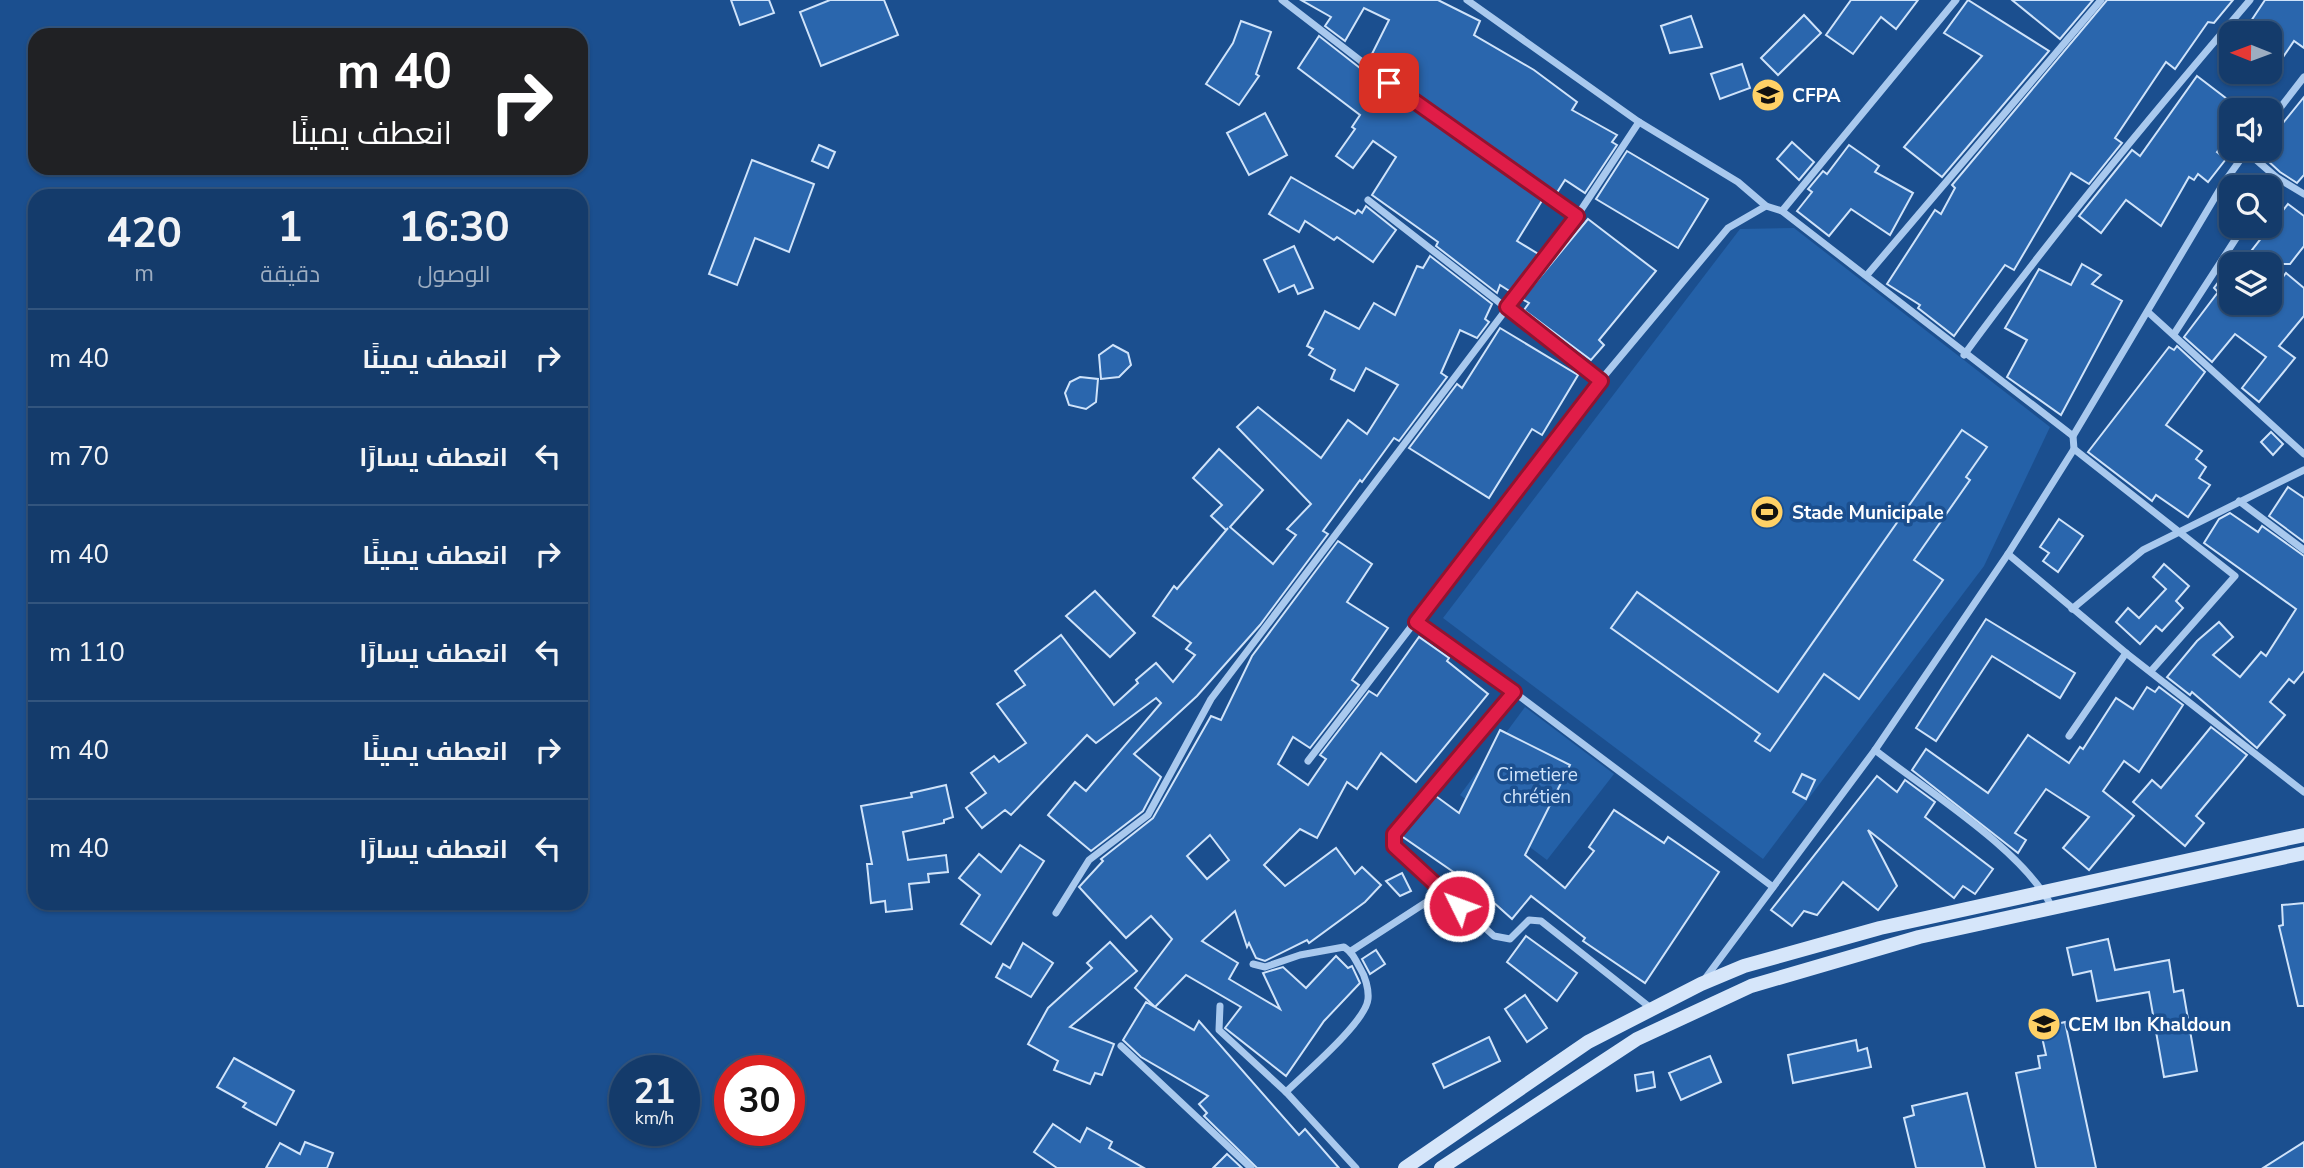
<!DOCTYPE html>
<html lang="ar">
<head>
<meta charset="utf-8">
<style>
  body { margin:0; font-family:"Nunito Sans",Cairo,sans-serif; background:#1d4271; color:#f1f3f6; direction:rtl; height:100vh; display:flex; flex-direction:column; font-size:26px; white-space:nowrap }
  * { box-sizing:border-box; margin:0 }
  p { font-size:23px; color:#9dadc1 }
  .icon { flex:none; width:38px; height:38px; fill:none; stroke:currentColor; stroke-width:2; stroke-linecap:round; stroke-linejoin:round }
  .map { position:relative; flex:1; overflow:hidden; direction:ltr }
  .drawer { position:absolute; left:28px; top:189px; width:560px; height:721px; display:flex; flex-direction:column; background:#143b6b; border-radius:21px; box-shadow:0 2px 5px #0004,0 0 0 2px #33557e; direction:rtl }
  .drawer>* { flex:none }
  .hud { position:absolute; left:28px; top:28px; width:560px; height:147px; border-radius:21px; box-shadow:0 2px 5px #0004,0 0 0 2px #33557e; direction:rtl; background:#202124; color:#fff; overflow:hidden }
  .needle { width:46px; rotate:271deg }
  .tools { position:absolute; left:2219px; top:21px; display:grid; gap:14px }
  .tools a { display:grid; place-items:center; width:63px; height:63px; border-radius:14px; background:#143b6b; box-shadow:0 2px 5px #0004,0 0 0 2px #33557e; font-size:35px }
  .speed { position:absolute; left:609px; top:1055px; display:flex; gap:14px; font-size:35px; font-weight:700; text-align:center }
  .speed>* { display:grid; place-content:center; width:91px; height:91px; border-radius:50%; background:#143b6b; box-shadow:0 2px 5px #0004,0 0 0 2px #33557e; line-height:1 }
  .speed small { font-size:18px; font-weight:400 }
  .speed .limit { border:10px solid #d22; background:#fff; color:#111 }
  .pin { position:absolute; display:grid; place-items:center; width:60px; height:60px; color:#fff; margin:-30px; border-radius:14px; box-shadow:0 4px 10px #0006 }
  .me { position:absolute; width:77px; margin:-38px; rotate:312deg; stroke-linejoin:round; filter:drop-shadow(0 0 5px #0008) }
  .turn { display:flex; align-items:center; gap:24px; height:147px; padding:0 21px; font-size:32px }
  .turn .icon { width:91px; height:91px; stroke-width:2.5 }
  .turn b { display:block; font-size:49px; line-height:60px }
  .eta { display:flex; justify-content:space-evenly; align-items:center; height:119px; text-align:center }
  .eta b { font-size:42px; font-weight:700; line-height:49px }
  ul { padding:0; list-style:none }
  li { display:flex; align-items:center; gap:21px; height:98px; padding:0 21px; border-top:2px solid #33557e }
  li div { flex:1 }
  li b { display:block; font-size:26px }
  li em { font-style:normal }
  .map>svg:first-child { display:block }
  .green { fill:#2461a8 }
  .building { fill:#2a66ad; stroke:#cfe3fa; stroke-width:2; fill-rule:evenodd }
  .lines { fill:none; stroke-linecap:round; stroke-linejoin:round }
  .street { stroke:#a9c9ee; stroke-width:7 }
  .secondary { stroke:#d6e6fa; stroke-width:14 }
  .route-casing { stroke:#92132f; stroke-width:18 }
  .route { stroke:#e11d48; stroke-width:12 }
  .labels { text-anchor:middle; stroke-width:7; stroke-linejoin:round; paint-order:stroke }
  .poi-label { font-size:19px; font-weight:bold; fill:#fff; stroke:#1b4f8f; text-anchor:start }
  .park-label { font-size:19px; fill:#cfe3fa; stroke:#1b4f8f }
</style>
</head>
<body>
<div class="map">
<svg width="2304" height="1168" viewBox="0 0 2304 1168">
  <rect width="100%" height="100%" fill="#1b4f8f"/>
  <!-- green -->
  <g class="green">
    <path d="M1794 228 2050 427 1984 566 1763 859 1443 618 1740 229Z"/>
    <path d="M1525 707 1614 774 1547 860 1460 795Z"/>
  </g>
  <!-- building -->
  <g class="building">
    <path d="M731 0H769L774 13 740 25Z"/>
    <path d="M830 0H884L898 35 821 66 800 12Z"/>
    <path d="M1301 0H1438L1480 21 1474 35 1534 70 1577 102 1572 110 1617 135 1612 142 1617 145 1585 193 1565 180 1556 194 1369 60 1389 20 1364 8 1345 41 1325 26 1331 17Z"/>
    <path d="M1851 0H1918L1896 29 1881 17 1853 54 1826 35Z"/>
    <path d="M1968 0 2049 51 1942 177 1904 147 1982 56 1944 33Z"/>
    <path d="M2012 0H2093L2060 39Z"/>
    <path d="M2107 0H2233L2214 23 2208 22 2175 69 2166 62 2115 138 2122 143 2089 184 2071 173 2014 270 2005 265 1954 336 1918 308 1920 305 1887 284 1935 210 1941 214 1955 188 1952 185Z"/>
    <path d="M2265 0H2304V48L2294 41 2270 76V33H2243Z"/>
    <path d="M1804 15 1821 33 1778 75 1761 58Z"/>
    <path d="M1691 16 1702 47 1670 53 1661 26Z"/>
    <path d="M1241 21 1271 32 1256 74 1259 76 1239 105 1206 84 1233 43Z"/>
    <path d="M1319 36 1406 104 1543 199 1517 241 1540 255 1511 292 1500 285 1497 293 1436 246 1438 242 1372 195 1396 157 1373 141 1353 168 1336 156 1355 129 1352 127 1360 115 1298 68Z"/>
    <path d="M1742 64 1750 88 1720 99 1711 74Z"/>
    <path d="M2197 76 2231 102V133L2217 152 2226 159 2208 182 2198 174 2194 180 2189 177 2161 226 2126 200 2101 233 2079 216 2132 150 2140 156Z"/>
    <path d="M2304 97V175L2297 183 2280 172 2255 149H2270V139Z"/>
    <path d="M1265 113 1287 155 1249 175 1227 133Z"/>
    <path d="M1792 142 1814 162 1799 180 1777 159Z"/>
    <path d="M819 145 835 152 828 168 812 161Z"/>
    <path d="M1849 145 1879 166 1875 172 1913 193 1890 235 1851 209 1829 236 1797 211 1812 192 1808 189 1823 171 1827 174Z"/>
    <path d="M1627 151 1708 199 1678 248 1596 199Z"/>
    <path d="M752 160 814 184 789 252 755 238 737 285 709 274Z"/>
    <path d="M1291 177 1355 214 1358 210 1362 213 1366 206 1396 230 1373 262 1337 237 1334 240 1305 221 1299 232 1269 214Z"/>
    <path d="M2288 204 2304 216V246L2290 264H2241Z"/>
    <path d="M1588 219 1656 271 1599 340 1604 345 1591 360 1524 310 1529 303 1522 299Z"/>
    <path d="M1294 246 1313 288 1298 294 1294 285 1279 292 1264 260Z"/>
    <path d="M1430 256 1492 304 1485 319 1489 322 1477 338 1460 330 1441 373 1447 377 1399 441 1394 438 1362 482 1360 480 1323 531 1328 534 1260 625 1197 696 1134 754 1161 777 1143 811 1091 851 1048 815 1075 782 1086 791 1161 703 1156 698 1096 743 1087 735 1011 815 1005 810 982 828 966 808 986 793 971 773 994 756 999 762 1026 743 997 704 1025 685 1015 671 1061 635 1114 705 1138 683 1136 680 1156 663 1173 682 1195 655 1186 649 1191 643 1153 616 1174 586 1177 589 1228 528 1226 530 1211 516 1222 505 1193 478 1219 449 1263 490 1230 527 1273 564 1296 535 1287 529 1311 504 1237 427 1258 407 1321 458 1348 420 1367 434 1398 385 1366 368 1354 391 1331 379 1335 370 1309 355 1313 349 1307 346 1325 311 1359 329 1374 303 1395 315 1417 266 1423 268Z"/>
    <path d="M2082 264 2101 275 2092 284 2122 301 2061 415 2007 377 2027 340 2005 328 2039 269 2071 285Z"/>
    <path d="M2231 265V303H2270V294L2286 273 2304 288V316L2279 346 2295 358 2259 402 2242 388 2266 357 2235 334 2212 362 2184 337 2218 292 2214 288Z"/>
    <path d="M1500 328 1578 375 1542 435 1532 429 1489 498 1409 448 1457 384 1462 388Z"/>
    <path d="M1113 345 1128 353 1131 365 1119 377 1101 379 1099 355Z"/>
    <path d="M2177 346 2205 372 2166 425 2202 451 2196 459 2206 467 2199 478 2210 485 2188 517 2156 495 2152 501 2088 452 2169 347 2174 350Z"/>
    <path d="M1080 377 1098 379 1096 402 1086 409 1069 405 1065 393 1070 382Z"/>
    <path d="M1962 430 1987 447 1966 477 1970 480 1914 560 1943 580 1859 699 1824 674 1770 751 1755 741 1760 734 1611 628 1637 592 1778 692Z"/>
    <path d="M2271 432 2283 444 2273 455 2261 442Z"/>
    <path d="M2288 487 2304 498V542L2269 516Z"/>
    <path d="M2230 513 2258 532 2262 526 2304 556V671L2294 683 2289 679 2270 702 2285 715 2257 748 2192 692 2190 695 2167 677 2197 641 2219 622 2233 637 2213 655 2240 677 2261 652 2266 656 2296 609 2204 543 2219 519Z"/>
    <path d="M2059 519 2083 536 2058 572 2043 561 2049 553 2040 547Z"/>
    <path d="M1338 541 1372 564 1347 602 1388 628 1352 680 1359 685 1310 748 1293 737 1278 764 1308 785 1326 759 1320 755 1369 691 1377 696 1419 637 1449 658 1447 661 1488 694 1416 782 1381 753 1357 789 1347 782 1317 838 1300 829 1264 865 1285 886 1336 848 1355 874 1362 867 1381 885 1365 902 1309 943 1307 940 1265 961 1256 958 1249 943 1247 947 1235 911 1202 941 1238 963 1229 979 1280 1009 1263 973 1283 967 1306 988 1336 956 1348 968 1352 966 1360 983 1324 1021 1286 1076 1225 1028 1241 1007 1186 975 1155 1007 1135 988 1172 939 1151 916 1126 938 1079 887 1103 861 1101 859 1153 818 1211 716 1221 720 1252 656ZM1210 835 1229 860 1207 879 1187 856Z"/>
    <path d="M2164 564 2189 586 2176 601 2183 608 2162 631 2156 626 2140 644 2116 622 2128 608 2139 618 2166 589 2153 577Z"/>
    <path d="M1095 591 1135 633 1110 657 1066 616Z"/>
    <path d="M1986 619 2075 673 2060 698 1992 656 1936 741 1916 728Z"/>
    <path d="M2147 687 2155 692 2159 687 2183 705 2139 772 2124 761 2103 791 2134 816 2089 870 2063 848 2089 817 2046 789 2015 833 2026 840 2018 853 1912 770 1926 749 1988 793 2028 735 2069 763 2080 747 2083 749 2116 698 2133 709Z"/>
    <path d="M2211 727 2247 755 2196 816 2204 823 2185 846 2133 802 2152 780 2161 788Z"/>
    <path d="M1500 730 1570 765 1525 855 1565 888 1594 851 1589 847 1614 810 1664 843 1668 837 1719 872 1645 983 1583 941 1585 938 1531 896 1512 919 1481 891 1400 835 1433 794 1459 813Z"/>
    <path d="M1802 774 1815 780 1806 799 1793 792Z"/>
    <path d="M1877 776 1897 792 1905 780 1935 802 1925 817 1993 869 1975 894 1963 886 1954 898 1868 830 1897 886 1878 910 1843 882 1817 915 1804 911 1792 926 1771 910Z"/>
    <path d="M946 785 953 817 944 820V823L903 832 908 860 946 855 948 872 928 874 929 882 909 884 912 909 886 912 885 901 871 903 867 864H872L861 806 912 797 911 793Z"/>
    <path d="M1020 845 1044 861 991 944 961 924 980 895 959 878 979 854 1001 872Z"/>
    <path d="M1402 873 1411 891 1400 896 1386 881Z"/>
    <path d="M2304 903V1006H2298L2279 926 2283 925 2282 905Z"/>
    <path d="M1526 936 1577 973 1557 1001 1507 962Z"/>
    <path d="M2108 939 2115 970 2169 960 2174 992 2183 990 2197 1071 2164 1077 2149 992 2097 1001 2091 971 2073 975 2067 948Z"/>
    <path d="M1110 942 1137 971 1070 1027 1114 1044 1102 1075 1095 1073 1090 1084 1054 1070 1058 1061 1028 1044 1048 1008 1092 968 1087 963Z"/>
    <path d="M1023 943 1053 963 1031 997 996 977 1003 964 1010 968Z"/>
    <path d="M1376 950 1385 964 1370 974 1362 959Z"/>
    <path d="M1525 995 1547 1028 1527 1042 1505 1009Z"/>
    <path d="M1146 1002 1194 1030 1199 1021 1299 1135 1305 1129 1339 1168H1257L1204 1116 1207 1113 1199 1104 1208 1096 1141 1057 1123 1040Z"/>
    <path d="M2065 1022 2096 1168H2036L2016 1073 2040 1068 2038 1056 2046 1055 2040 1028Z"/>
    <path d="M1489 1037 1500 1061 1444 1088 1433 1064Z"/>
    <path d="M1856 1040 1858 1051 1867 1048 1871 1067 1793 1083 1788 1055Z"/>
    <path d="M1710 1056 1721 1082 1681 1100 1669 1073Z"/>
    <path d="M234 1058 294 1091 276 1125 243 1107 246 1103 217 1087Z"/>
    <path d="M1653 1072 1655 1087 1637 1091 1635 1075Z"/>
    <path d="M1967 1093 1985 1168H1916L1904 1118 1914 1115 1912 1106Z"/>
    <path d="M1053 1124 1080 1142 1087 1128 1112 1142 1109 1148 1144 1168H1057L1034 1152Z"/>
    <path d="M305 1142 333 1153 327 1168H266L280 1143 300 1154Z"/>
    <path d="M2304 1142V1168H2263Z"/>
    <path d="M1227 1154 1242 1168H1213Z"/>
  </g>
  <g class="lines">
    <!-- street -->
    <g class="street">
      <path d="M1282 0 1410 99 1577 216"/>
      <path d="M1467 0 1639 122 1738 182 1766 206"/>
      <path d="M1956 0 1782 211 2073 436"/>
      <path d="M2270 121 2304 77"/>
      <path d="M2246 151 2276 177 2304 194"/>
      <path d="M2269 187 2276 177"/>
      <path d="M1368 200 1600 381"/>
      <path d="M1867 275 2101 0"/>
      <path d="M2148 312 2304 454"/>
      <path d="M2174 334 2244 226"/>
      <path d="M1964 355C2054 232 2151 116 2250 0"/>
      <path d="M2074 449 2235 576 2151 671"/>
      <path d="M2239 501 2304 550"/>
      <path d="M2008 554 2126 653 2304 792"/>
      <path d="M2072 609 2143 550 2304 470"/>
      <path d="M1416 622 1514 692 1773 887"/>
      <path d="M1514 692 1404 818 1394 833V846L1494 936 1510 939 1529 920 1541 921 1652 1009"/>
      <path d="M2069 736 2126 653"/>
      <path d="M1875 750C1927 791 2023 850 2052 907"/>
      <path d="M1308 761 1600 381 1728 228 1766 206 1782 211"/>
      <path d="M1056 913 1089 860 1148 815 1211 699 1577 216 1639 122"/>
      <path d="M1351 951 1442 892"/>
      <path d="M1253 964 1265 967 1300 955 1344 947C1352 952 1355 959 1360 968 1365 976 1369 989 1368 999 1366 1022 1304 1074 1286 1092"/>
      <path d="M1704 980 1875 750 2008 554 2074 449 2073 436 2223 184 2248 149"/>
      <path d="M1220 1006 1219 1030 1286 1092 1356 1168"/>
      <path d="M1121 1046 1251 1168"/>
    </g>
    <!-- secondary -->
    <g class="secondary">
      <path d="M1405 1168 1588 1042 1701 984 1744 966 1880 928 2304 835"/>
      <path d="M1441 1168 1637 1039 1751 986 1919 937 2304 853"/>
    </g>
  </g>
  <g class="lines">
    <defs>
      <path id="route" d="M1389 83 1577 216 1507 307 1601 381 1416 622 1514 692 1394 834V846L1459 906"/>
    </defs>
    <!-- route casing -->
    <use href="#route" class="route-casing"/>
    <!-- route -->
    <use href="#route" class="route"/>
  </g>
  <!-- icons -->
  <defs>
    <symbol id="university-disc" viewBox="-11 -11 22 22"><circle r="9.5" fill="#ffd166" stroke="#1b4f8f"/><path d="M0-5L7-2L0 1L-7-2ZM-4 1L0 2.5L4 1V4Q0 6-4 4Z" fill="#111"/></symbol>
    <symbol id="stadium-disc" viewBox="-11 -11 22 22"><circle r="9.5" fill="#ffd166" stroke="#1b4f8f"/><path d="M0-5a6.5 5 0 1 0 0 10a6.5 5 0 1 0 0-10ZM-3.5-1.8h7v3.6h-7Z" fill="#111"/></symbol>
    <symbol id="school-disc" viewBox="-11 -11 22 22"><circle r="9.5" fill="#ffd166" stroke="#1b4f8f"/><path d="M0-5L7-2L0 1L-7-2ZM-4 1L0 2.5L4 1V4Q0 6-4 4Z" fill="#111"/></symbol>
  </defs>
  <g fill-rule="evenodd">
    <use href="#university-disc" x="1749" y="76" width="38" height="38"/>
    <use href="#stadium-disc" x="1748" y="493" width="38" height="38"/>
    <use href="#school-disc" x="2025" y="1005" width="38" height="38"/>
  </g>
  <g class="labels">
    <!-- poi labels -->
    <g class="poi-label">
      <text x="1792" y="102">CFPA</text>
      <text x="1792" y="519">Stade Municipale</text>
      <text x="2068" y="1031">CEM Ibn Khaldoun</text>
    </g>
    <!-- park labels -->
    <g class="park-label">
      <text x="1537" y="781">Cimetiere<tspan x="1537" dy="22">chrétien</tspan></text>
    </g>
  </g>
</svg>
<div class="tools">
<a><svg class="needle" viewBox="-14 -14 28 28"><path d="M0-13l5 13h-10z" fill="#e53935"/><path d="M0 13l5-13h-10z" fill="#9dadc1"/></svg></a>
<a><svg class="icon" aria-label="sound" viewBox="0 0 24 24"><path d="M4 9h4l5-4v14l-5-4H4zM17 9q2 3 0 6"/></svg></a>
<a><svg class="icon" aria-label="search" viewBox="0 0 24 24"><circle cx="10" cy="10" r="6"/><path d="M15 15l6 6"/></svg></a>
<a><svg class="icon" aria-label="layers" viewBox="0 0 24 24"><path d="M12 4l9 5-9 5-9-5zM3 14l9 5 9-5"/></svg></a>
</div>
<div class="speed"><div>21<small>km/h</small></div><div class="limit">30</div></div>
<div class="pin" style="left:1389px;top:83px;background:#d93025"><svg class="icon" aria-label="arrive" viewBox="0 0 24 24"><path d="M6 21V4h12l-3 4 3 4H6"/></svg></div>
<svg class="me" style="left:1459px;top:906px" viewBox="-20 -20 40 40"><circle r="17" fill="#e11d48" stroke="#fff" stroke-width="3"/><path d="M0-11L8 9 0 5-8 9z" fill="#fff"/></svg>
<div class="hud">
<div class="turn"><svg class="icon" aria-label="right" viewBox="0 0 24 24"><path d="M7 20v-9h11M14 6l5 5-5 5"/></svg><div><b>40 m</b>انعطف يمينًا</div></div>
</div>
<section class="drawer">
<div class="eta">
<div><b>16:30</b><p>الوصول</p></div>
<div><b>1</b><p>دقيقة</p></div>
<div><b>420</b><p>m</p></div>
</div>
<ul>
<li><svg class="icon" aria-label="right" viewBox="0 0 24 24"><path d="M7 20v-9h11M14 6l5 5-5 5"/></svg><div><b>انعطف يمينًا</b></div><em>40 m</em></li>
<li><svg class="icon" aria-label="left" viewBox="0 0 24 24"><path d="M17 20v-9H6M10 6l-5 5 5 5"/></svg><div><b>انعطف يسارًا</b></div><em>70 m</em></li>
<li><svg class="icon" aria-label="right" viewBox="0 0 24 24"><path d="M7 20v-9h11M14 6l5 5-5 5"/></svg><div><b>انعطف يمينًا</b></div><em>40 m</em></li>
<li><svg class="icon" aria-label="left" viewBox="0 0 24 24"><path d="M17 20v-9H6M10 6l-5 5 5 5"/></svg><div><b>انعطف يسارًا</b></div><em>110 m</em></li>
<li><svg class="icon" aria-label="right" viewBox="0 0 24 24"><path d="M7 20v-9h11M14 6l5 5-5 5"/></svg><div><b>انعطف يمينًا</b></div><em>40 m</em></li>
<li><svg class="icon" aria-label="left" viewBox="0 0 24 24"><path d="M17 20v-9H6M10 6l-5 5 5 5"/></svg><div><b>انعطف يسارًا</b></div><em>40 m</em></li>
</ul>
</section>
</div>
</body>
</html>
